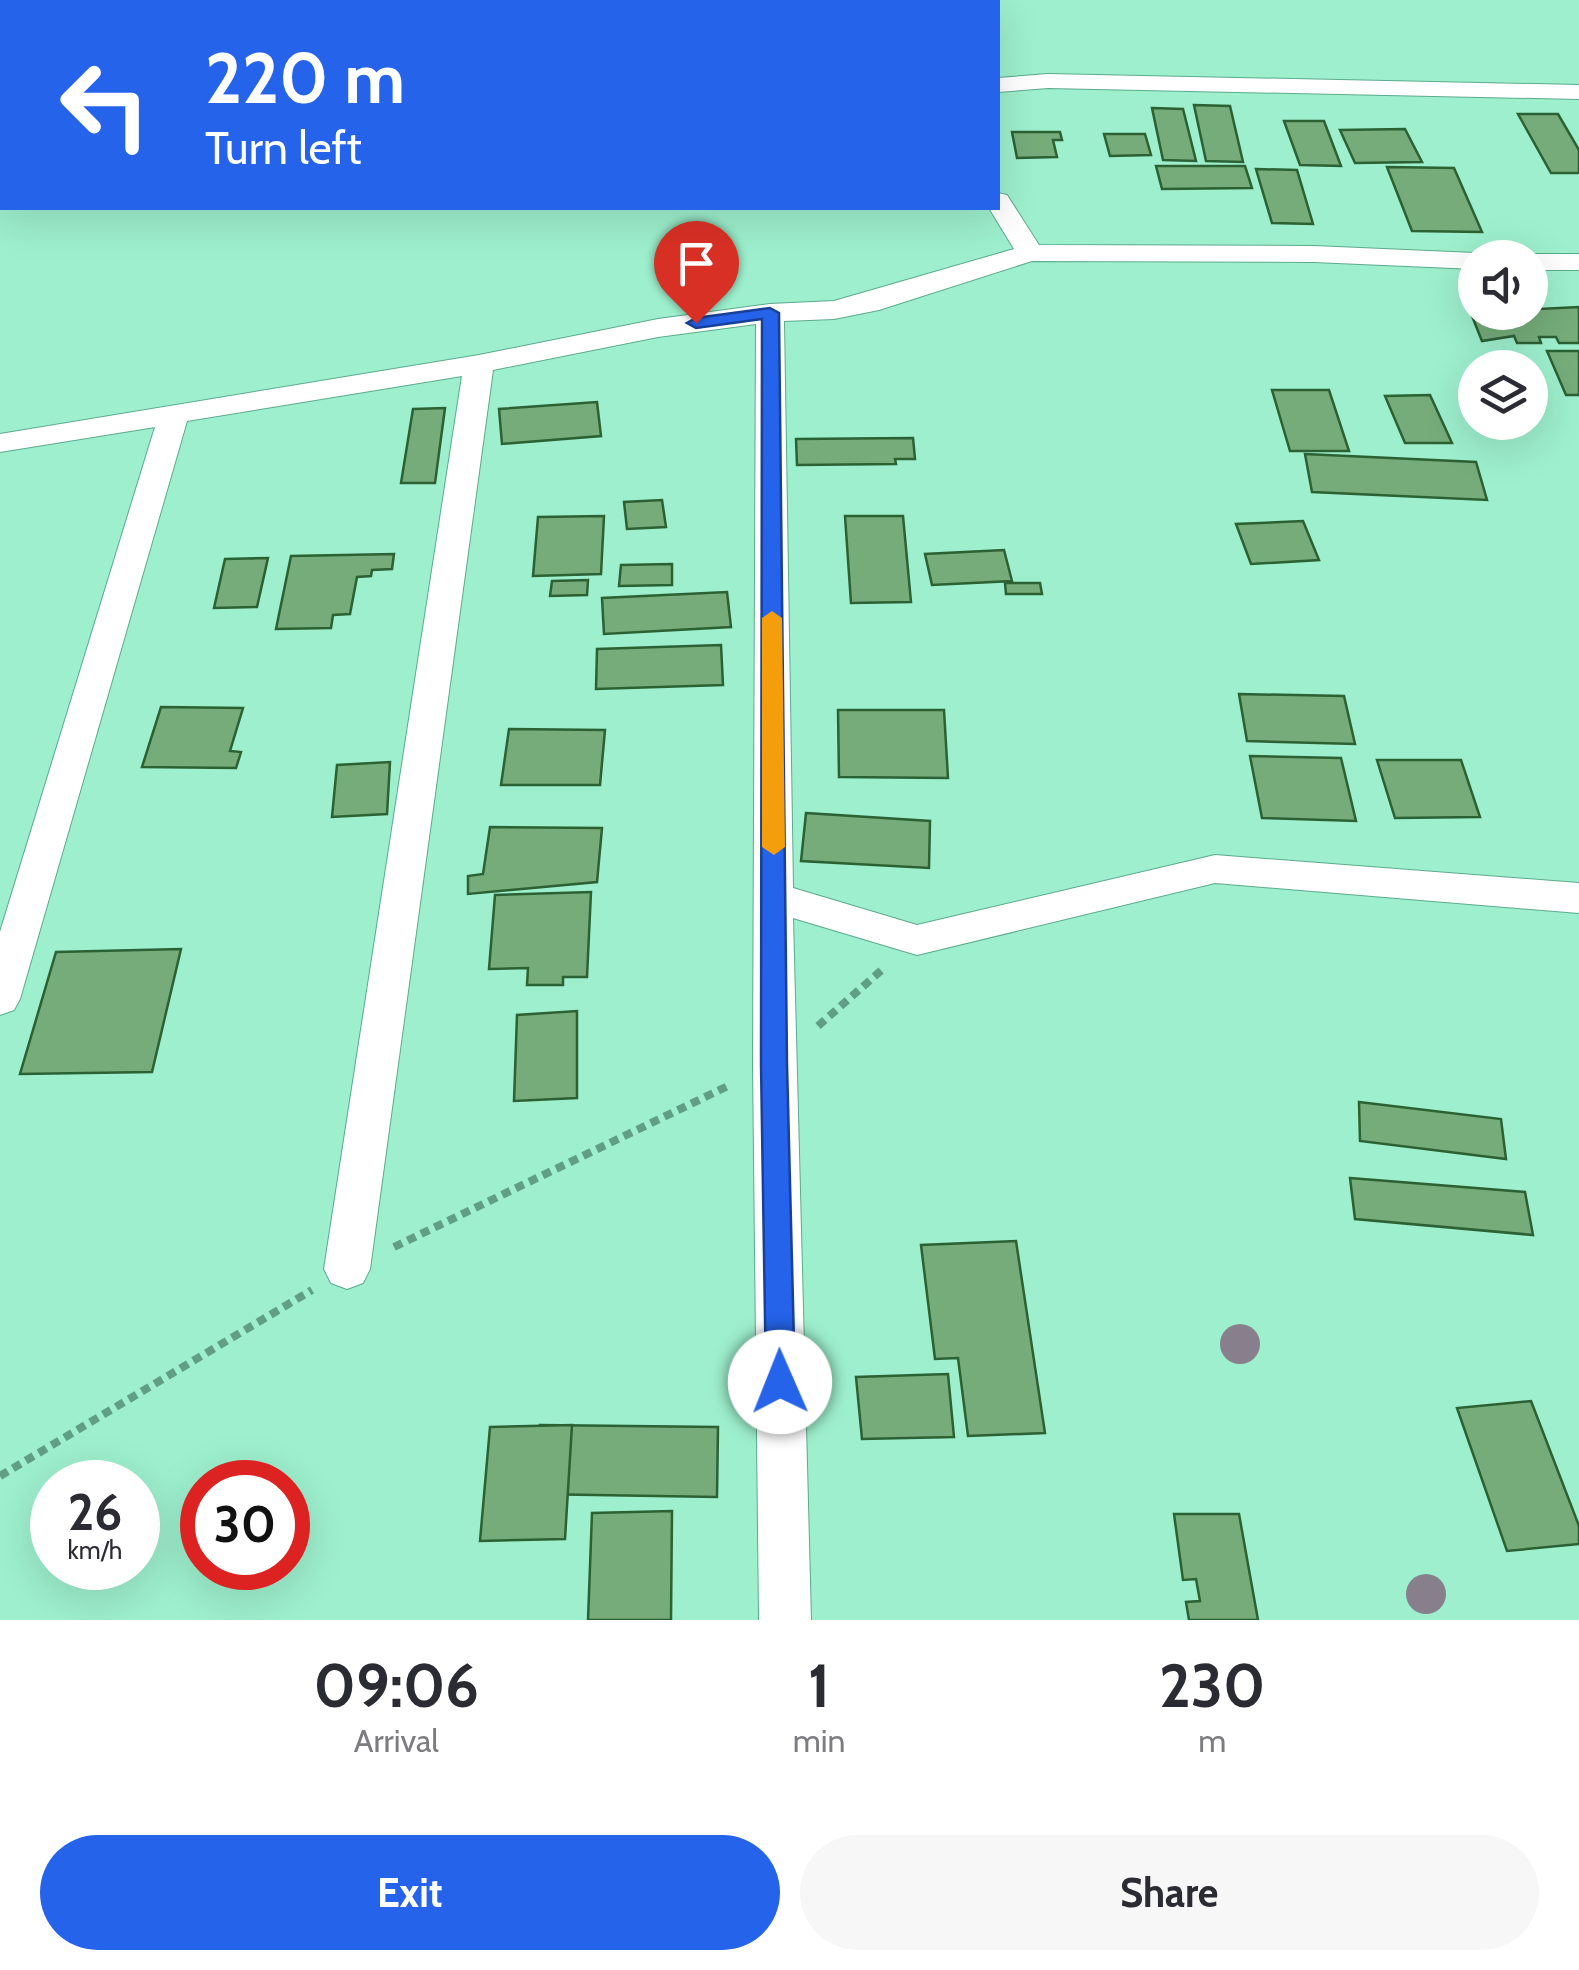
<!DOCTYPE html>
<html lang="en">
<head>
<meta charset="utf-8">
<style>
  body { margin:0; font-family:Cabin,sans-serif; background:#f7f7f7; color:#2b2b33; height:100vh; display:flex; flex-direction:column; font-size:38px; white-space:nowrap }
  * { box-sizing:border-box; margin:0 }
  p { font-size:32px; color:#7c7c81 }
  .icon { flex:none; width:55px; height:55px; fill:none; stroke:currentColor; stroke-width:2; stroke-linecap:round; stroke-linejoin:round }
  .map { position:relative; height:1620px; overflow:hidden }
  .details { display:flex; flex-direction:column; background:#fff; flex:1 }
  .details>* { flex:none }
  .guide { position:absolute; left:0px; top:0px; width:1000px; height:210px; box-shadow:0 10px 40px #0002; background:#2563eb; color:#fff; overflow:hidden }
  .fabs { position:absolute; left:1458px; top:240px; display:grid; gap:20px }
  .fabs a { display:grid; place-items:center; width:90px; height:90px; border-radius:50%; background:#fff; box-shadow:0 10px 40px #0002; font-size:50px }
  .speed { position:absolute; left:30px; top:1460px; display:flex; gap:20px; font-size:50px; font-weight:700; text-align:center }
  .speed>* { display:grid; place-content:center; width:130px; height:130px; border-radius:50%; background:#fff; box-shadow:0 10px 40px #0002; line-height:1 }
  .speed small { font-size:25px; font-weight:400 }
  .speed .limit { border:15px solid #d22; background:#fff; color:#111 }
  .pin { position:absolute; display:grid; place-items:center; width:85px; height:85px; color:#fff; margin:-102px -42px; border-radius:50% 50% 50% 0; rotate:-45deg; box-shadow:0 0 10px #0007 }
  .pin .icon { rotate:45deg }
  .me { position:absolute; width:110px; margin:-55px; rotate:359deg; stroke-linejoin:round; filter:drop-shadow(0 0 8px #0008) }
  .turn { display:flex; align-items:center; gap:35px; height:210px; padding:0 40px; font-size:45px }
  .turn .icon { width:130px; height:130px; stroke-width:2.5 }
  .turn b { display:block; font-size:70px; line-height:85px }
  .eta { display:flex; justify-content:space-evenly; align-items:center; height:170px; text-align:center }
  .eta b { font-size:60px; font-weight:700; line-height:70px }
  .primary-button { display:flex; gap:20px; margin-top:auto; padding:20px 40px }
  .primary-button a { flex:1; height:115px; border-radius:60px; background:#2563eb; color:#fff; font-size:40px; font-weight:700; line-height:115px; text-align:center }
  .primary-button a+a { background:#f7f7f7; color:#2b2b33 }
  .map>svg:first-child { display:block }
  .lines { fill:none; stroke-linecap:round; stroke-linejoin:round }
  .stream { fill:#76cdf0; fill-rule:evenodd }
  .building { fill:#75ac7a; stroke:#2c6133; stroke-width:2.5 }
  .street-casing { stroke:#5bab8d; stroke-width:2 }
  .path { stroke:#609f86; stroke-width:8; stroke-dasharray:9 6; stroke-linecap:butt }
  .street { fill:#fff; fill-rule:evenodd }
  .tree { fill:#887f8c }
  .route { fill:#2563eb; stroke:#184099; stroke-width:2.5 }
  .slow { fill:#f59e0b }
</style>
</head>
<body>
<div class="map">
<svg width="1579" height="1620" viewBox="0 0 1579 1620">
  <rect width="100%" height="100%" fill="#9defcd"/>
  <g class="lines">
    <!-- stream -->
    <g class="stream">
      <path d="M10 0H18L19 2H11Z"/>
      <path d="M2 189V198L0 199V190Z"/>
    </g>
  </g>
  <!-- building -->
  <g class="building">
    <path d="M1194 105 1230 106 1243 162 1206 161Z"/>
    <path d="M1152 108 1183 109 1196 161 1163 160Z"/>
    <path d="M1518 114H1558L1579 150V173H1551Z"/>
    <path d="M1284 121H1324L1341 166 1300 165Z"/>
    <path d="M1405 129 1422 162 1355 163 1340 130Z"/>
    <path d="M1012 132H1060L1062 140H1053L1057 157 1017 158Z"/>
    <path d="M1104 134H1145L1151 155 1110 156Z"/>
    <path d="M1156 166H1245L1252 188 1162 189Z"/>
    <path d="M1387 167 1454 168 1482 232 1412 231Z"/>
    <path d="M1256 169 1297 170 1313 224 1272 223Z"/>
    <path d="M1468 306H1475V312L1579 307V343H1559L1556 337H1539L1541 343H1517L1514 336 1482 341Z"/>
    <path d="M1547 351H1579V395H1566Z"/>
    <path d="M1272 390H1329L1349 451H1290Z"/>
    <path d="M1430 395 1452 443H1405L1385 396Z"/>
    <path d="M597 402 601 436 502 444 499 409Z"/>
    <path d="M445 408 435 483H401L413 409Z"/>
    <path d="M913 438 915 459H895L896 464 797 465 796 439Z"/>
    <path d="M1305 454 1476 462 1487 500 1312 492Z"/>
    <path d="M662 500 666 527 627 529 624 502Z"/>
    <path d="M604 516 601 574 533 576 538 517Z"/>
    <path d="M845 516H903L911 602 851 603Z"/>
    <path d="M1303 521 1319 560 1251 564 1236 524Z"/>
    <path d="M1004 550 1012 581 932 585 925 554Z"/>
    <path d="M394 554 392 569 372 570 371 576 357 577 350 614 333 615 331 628 276 629 291 556Z"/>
    <path d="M268 558 257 607 214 608 225 559Z"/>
    <path d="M672 564V585L619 586 621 565Z"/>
    <path d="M588 580 587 595 550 596 552 581Z"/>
    <path d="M1005 583H1040L1042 594H1006Z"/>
    <path d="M727 592 731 627 604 634 602 598Z"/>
    <path d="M721 645 723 685 596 689 597 649Z"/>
    <path d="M1239 694 1344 696 1355 744 1247 741Z"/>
    <path d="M161 707 243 708 230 751 241 752 236 768 142 767Z"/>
    <path d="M838 710H944L948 778 839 777Z"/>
    <path d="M509 729 605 730 600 785H501Z"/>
    <path d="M1250 756 1341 758 1356 821 1262 818Z"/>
    <path d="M1377 760H1461L1480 817 1395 818Z"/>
    <path d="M390 762 387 814 332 817 337 765Z"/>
    <path d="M806 813 930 821 929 868 801 861Z"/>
    <path d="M490 827 602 828 597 882 468 894V876L483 874Z"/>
    <path d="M591 892 587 977H563V985H527L528 968 489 969 495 895Z"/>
    <path d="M181 949 152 1072 20 1074 56 952Z"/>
    <path d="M577 1011V1098L514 1101 517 1015Z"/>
    <path d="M1359 1102 1501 1119 1506 1159 1360 1141Z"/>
    <path d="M1350 1178 1525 1192 1533 1235 1355 1219Z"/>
    <path d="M1016 1241 1045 1433 968 1436 958 1358 935 1359 921 1245Z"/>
    <path d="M948 1374 954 1437 862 1439 856 1377Z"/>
    <path d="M1531 1401 1579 1526V1544L1507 1551 1457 1408Z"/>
    <path d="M540 1425 718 1427 717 1497 533 1494Z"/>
    <path d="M572 1425 565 1539 480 1541 490 1427Z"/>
    <path d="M672 1511 671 1620H588L592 1513Z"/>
    <path d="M1174 1514H1239L1258 1620H1189L1186 1602 1200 1601 1196 1579 1183 1580Z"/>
  </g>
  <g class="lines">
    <defs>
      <g id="street">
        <path d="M1048 74 1579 85V99L1048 88 998 92V78Z"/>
        <path d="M998 193 1007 195 1039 245 1314 246 1475 253 1486 258H1475V269L1314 262 1032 261 879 310 834 319 784 321 793 888 917 925 1215 855 1579 883V913L1215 883 917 955 793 918 811 1620H759L753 1064 756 324 658 337 493 370 370 1269 363 1283 347 1289 331 1283 324 1269 462 376 187 421 20 999 14 1010 0 1015V932L155 427 0 452V434L479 355 658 319 770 304 834 301 1014 249 989 208H998Z"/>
        <path d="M1530 254H1579V270H1530V258H1519Z"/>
      </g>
    </defs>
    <!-- street casing -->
    <use href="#street" class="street-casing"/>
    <!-- path -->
    <g class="path">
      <path d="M818 1026 884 968"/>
      <path d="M394 1247 730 1085"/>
      <path d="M0 1476 312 1290"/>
    </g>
    <!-- street -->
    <use href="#street" class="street"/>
  </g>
  <!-- trees -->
  <g class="tree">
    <circle cx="1240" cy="1344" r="20"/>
    <circle cx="1426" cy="1594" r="20"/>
  </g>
  <!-- route -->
  <path class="route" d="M770 308 779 313 787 1064 795 1382 791 1391 780 1395 770 1391 766 1382 761 1064 762 319 696 328 687 323 696 318Z"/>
  <!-- slow -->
  <path class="slow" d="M772 611 782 618 785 847 774 855 762 847V618Z"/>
</svg>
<div class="fabs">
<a><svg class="icon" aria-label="sound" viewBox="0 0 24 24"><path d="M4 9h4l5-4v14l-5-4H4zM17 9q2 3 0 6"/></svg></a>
<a><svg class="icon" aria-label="layers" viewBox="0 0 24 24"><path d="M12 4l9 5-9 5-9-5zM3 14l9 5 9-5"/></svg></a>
</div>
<div class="speed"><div>26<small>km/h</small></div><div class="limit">30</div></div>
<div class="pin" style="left:696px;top:323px;background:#d93025"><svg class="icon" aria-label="arrive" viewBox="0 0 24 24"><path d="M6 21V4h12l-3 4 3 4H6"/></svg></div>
<svg class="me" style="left:780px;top:1382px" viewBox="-20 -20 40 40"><circle r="19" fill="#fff"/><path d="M0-13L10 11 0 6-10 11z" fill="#2563eb"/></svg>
<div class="guide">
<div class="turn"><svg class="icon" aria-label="left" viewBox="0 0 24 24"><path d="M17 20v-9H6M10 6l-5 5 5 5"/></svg><div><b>220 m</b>Turn left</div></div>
</div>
</div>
<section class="details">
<div class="eta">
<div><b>09:06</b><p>Arrival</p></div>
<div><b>1</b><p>min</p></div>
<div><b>230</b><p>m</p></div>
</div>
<div class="primary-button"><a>Exit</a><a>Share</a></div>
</section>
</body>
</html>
